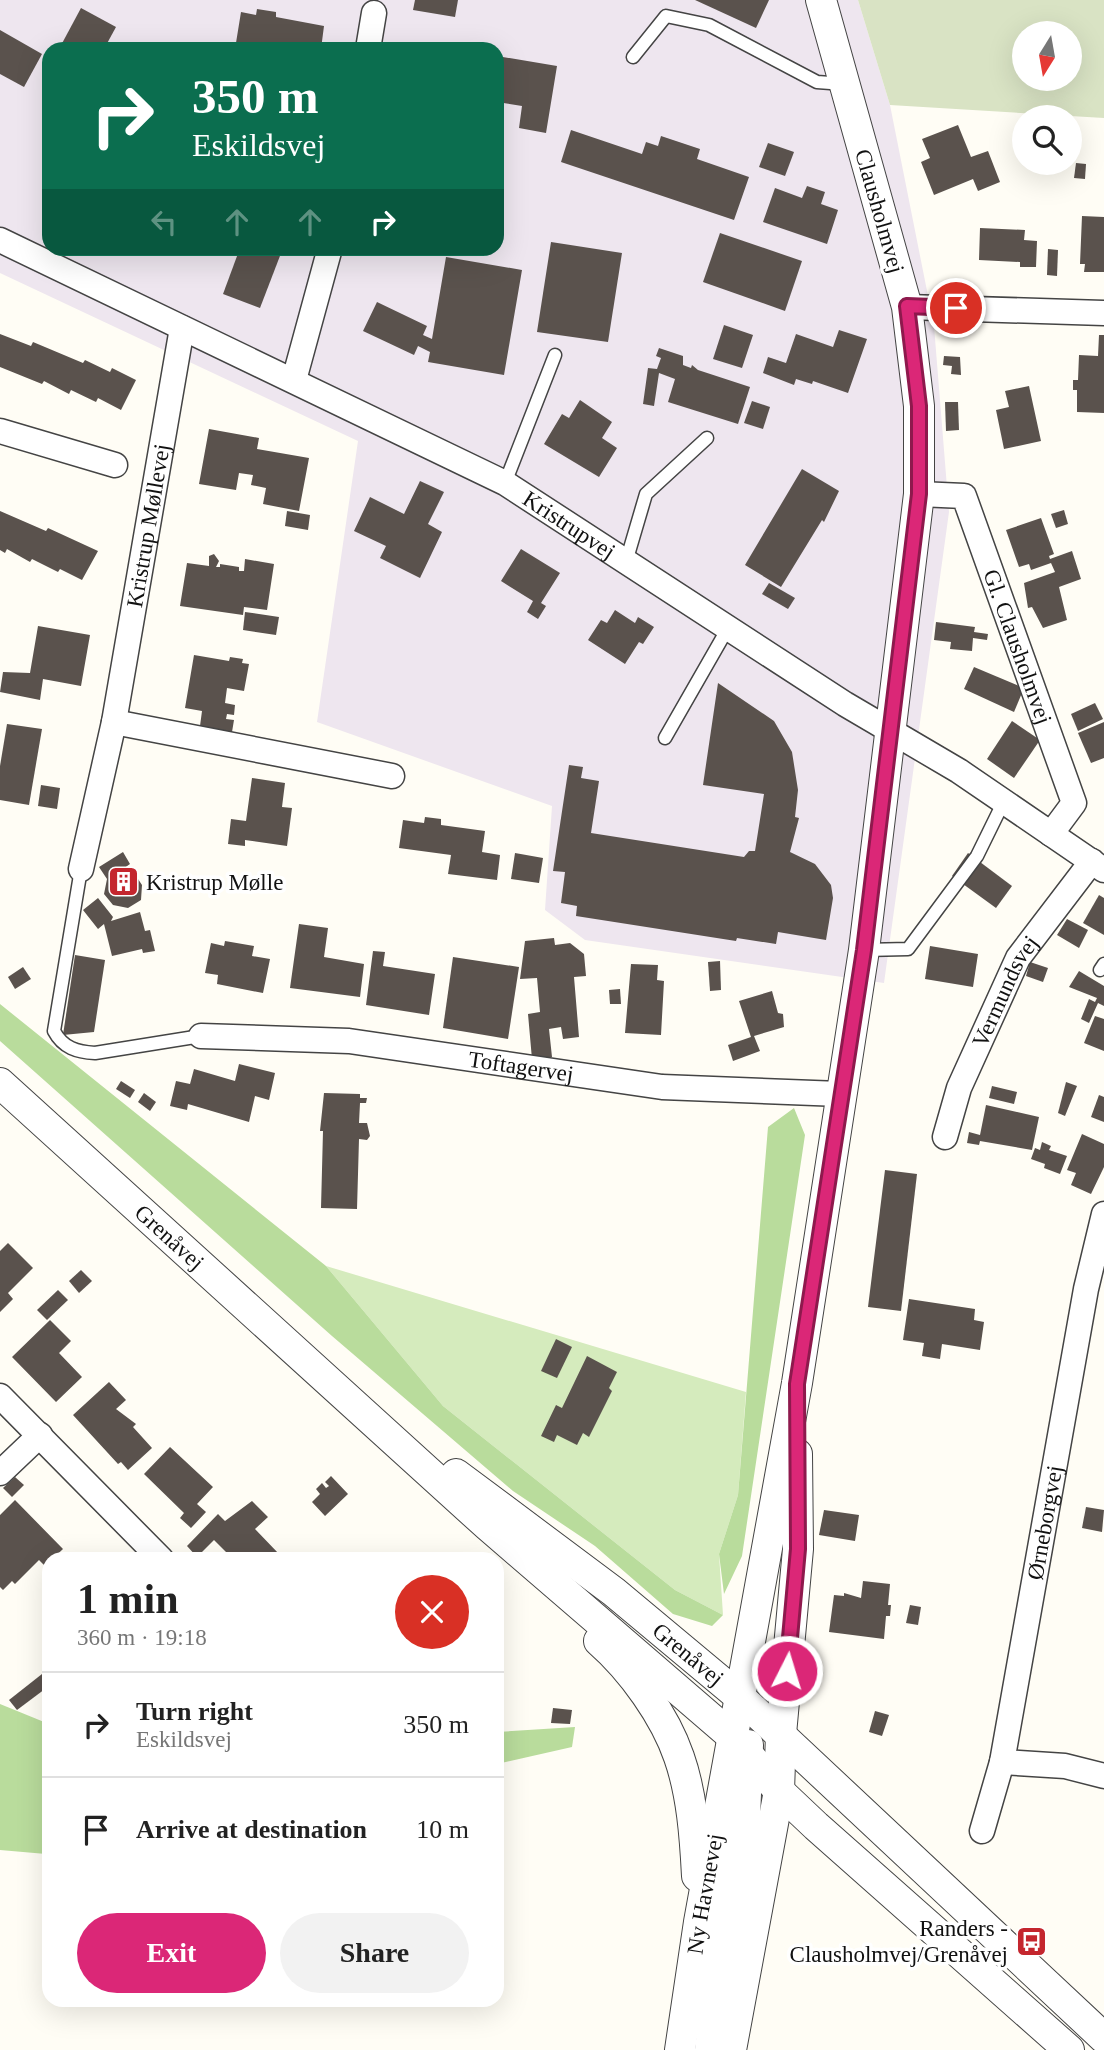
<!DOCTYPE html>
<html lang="en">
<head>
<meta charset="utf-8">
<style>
  body { margin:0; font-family:Georgia,serif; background:#f2f2f2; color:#222; height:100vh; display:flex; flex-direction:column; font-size:26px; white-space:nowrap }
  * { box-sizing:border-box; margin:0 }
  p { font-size:23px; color:#767676 }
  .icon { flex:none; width:38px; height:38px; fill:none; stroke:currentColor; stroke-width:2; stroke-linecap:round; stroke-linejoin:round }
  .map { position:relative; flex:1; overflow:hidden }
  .drawer { position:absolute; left:42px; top:1552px; width:462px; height:455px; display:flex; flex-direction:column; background:#fff; border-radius:21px; box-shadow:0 7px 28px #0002 }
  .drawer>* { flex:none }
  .banner { position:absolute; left:42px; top:42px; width:462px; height:214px; border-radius:21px; box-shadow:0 7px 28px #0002; background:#0b6e4f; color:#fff; overflow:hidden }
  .needle { width:46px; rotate:191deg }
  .fabs { position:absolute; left:1012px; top:21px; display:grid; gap:14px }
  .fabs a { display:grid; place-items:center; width:70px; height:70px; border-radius:50%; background:#fff; box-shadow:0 7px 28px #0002; font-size:35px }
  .pin { position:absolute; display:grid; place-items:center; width:60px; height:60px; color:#fff; margin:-30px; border:4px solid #fff; border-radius:50%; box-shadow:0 2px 7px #0007 }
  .me { position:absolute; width:77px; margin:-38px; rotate:5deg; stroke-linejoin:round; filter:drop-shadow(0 0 5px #0008) }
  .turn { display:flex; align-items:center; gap:24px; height:147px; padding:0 35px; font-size:32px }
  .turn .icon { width:91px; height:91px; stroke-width:2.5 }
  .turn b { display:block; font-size:49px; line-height:60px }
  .lanes { display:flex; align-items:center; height:66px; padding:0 35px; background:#0003; justify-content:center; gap:35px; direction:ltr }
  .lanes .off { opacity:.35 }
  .round { display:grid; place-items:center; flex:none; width:74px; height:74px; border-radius:37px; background:#f2f2f2 }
  .head { display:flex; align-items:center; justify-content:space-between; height:119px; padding:0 35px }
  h1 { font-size:42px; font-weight:700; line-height:52px }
  .button { display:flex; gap:14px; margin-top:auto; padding:14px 35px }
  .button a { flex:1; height:80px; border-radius:42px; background:#db2777; color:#fff; font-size:28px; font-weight:700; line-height:80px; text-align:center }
  .button a+a { background:#f2f2f2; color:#222 }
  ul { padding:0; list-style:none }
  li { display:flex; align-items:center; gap:21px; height:105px; padding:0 35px; border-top:2px solid #e0e0e0 }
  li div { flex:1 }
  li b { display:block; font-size:26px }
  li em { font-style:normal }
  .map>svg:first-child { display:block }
  .industrial { fill:#eee6ef; fill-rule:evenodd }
  .green { fill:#d5ebbd }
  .forest { fill:#b9dc9c }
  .cemetery { fill:#d9e3c4; fill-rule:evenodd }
  .building { fill:#5a524d }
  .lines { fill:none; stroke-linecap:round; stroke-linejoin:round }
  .service-casing { stroke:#444; stroke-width:15 }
  .minor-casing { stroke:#444; stroke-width:27 }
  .tertiary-casing { stroke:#444; stroke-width:32 }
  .service { stroke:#fff; stroke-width:12 }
  .minor { stroke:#fff; stroke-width:24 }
  .tertiary { stroke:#fff; stroke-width:30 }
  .route-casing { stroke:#8e194d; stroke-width:18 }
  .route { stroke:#db2777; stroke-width:12 }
  .labels { text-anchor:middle; stroke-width:7; stroke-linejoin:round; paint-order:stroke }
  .street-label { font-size:23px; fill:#111; stroke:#fff }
  .poi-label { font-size:23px; fill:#111; stroke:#fff; text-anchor:start }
</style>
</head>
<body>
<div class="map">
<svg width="1104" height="2050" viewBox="0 0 1104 2050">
  <rect width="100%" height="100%" fill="#fffdf5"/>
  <!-- industrial -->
  <path class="industrial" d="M0 0H858L890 105 934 326 949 512 884 983 585 940 545 910 552 806 317 722 358 441 0 273ZM49 49H497V248H49Z"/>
  <!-- green -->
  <path class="green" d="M326 1266 746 1392 738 1495 719 1554 723 1615 675 1590 443 1406Z"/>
  <!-- forest -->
  <g class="forest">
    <path d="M0 1004 326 1266 443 1406 675 1590 723 1615 712 1626 673 1614 595 1546 513 1491 332 1336 0 1041Z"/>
    <path d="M794 1108 805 1135 742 1556 724 1594 719 1554 738 1495 768 1127Z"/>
    <path d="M0 1704 49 1724V1847L46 1854 0 1850Z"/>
    <path d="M575 1727 572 1747 497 1764V1732Z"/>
  </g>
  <!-- cemetery -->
  <path class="cemetery" d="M858 0H1104V118L890 105ZM1024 33H1069V79H1024Z"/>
  <!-- building -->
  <g class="building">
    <path d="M415 0H458L455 17 413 10Z"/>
    <path d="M695 0H769L756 28Z"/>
    <path d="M81 8 116 27 104 49H59Z"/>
    <path d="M257 9 276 12V17L324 26 321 49H235L241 12 256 15Z"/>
    <path d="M0 30 42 54 24 87 0 74Z"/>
    <path d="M497 56 557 66 546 133 519 128 522 106 497 102Z"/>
    <path d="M958 125 971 157 988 151 1000 182 978 191 973 179 934 195 921 162 930 158 922 139Z"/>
    <path d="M571 130 642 154 646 142 658 146 661 136 700 149 697 159 749 177 734 220 561 162Z"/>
    <path d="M768 143 794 152 785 176 759 167Z"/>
    <path d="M1076 163 1086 164 1085 179 1074 178Z"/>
    <path d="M807 186 825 192 821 204 838 210 827 244 763 222 775 188 802 198Z"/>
    <path d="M1082 216 1104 217V272H1084L1085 264H1080Z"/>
    <path d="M980 228 1025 230 1024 240 1037 241 1036 267H1020V262L979 260Z"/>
    <path d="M720 233 802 261 785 311 703 282Z"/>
    <path d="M551 242 622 253 608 342 537 332Z"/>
    <path d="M240 248H283L260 308 223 294Z"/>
    <path d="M1048 249 1058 250 1057 276 1047 275Z"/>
    <path d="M446 257 522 270 504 375 428 362 430 352 418 346 414 355 363 331 377 302 427 326 423 335 432 339Z"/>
    <path d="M724 325 753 335 742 368 713 359Z"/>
    <path d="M839 330 867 339 848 393 813 381 812 384 796 379 794 385 763 373 768 357 786 363 796 334 833 347Z"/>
    <path d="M0 334 31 346 33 342 83 363 85 360 110 372 112 368 136 380 121 410 98 398 96 402 71 390 69 394 44 381 42 384 0 367Z"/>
    <path d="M1099 335H1104V413L1077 412V390H1073V380H1078L1079 355 1098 356Z"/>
    <path d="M659 348 683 356V365L691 368 692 365 698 370 750 387 738 424 668 402 675 379 659 373 654 406 643 404 648 368 657 369 661 358 656 356Z"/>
    <path d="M944 356 960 357 961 375 951 374 952 366 943 365Z"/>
    <path d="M1029 386 1041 441 1004 449 996 410 1009 407 1005 391Z"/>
    <path d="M580 400 612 422 602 438 617 448 599 477 544 444 562 414 569 418Z"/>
    <path d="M752 401 770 407 763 429 744 423Z"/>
    <path d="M945 402H958L959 430 946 431Z"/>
    <path d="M209 429 259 438 257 449 309 458 299 511 263 504 266 488 251 485 253 475 239 473 236 490 199 484Z"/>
    <path d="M802 469 839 491 824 522 822 520 781 587 745 565Z"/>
    <path d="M420 481 444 492 428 524 442 532 420 578 380 558 386 546 354 531 370 497 404 514Z"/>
    <path d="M1064 510 1068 524 1056 528 1051 514Z"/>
    <path d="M0 511 46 531 48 528 98 551 82 580 60 569 58 572 32 559 30 562 7 549 5 553 0 550Z"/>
    <path d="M287 511 310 515 308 530 285 526Z"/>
    <path d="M1041 518 1054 554 1049 556 1050 559 1072 551 1081 579 1059 587 1067 620 1043 628 1032 607 1028 608 1024 583 1055 572 1051 563 1031 570 1029 564 1019 567 1006 530Z"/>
    <path d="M521 549 560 573 541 603 546 606 538 619 527 612 533 601 501 581Z"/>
    <path d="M214 554 219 561 216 567H220V564L239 567V571H244L245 559 274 564 267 610 244 607 243 615 180 606 187 563 209 566V556Z"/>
    <path d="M769 583 795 598 788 609 762 594Z"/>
    <path d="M615 610 635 623 638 617 654 627 643 644 639 642 625 664 588 640 601 620 607 623Z"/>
    <path d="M245 612 279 617 276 635 243 630Z"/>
    <path d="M936 622 975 627 974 632 988 634 987 640 973 638 972 651 950 649 951 642 934 640Z"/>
    <path d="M38 626 90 635 81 686 43 679 40 700 0 692 3 672 30 673Z"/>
    <path d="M194 655 229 661 230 657 243 659 242 663 249 664 244 691 227 688 225 703 235 705 234 715 227 714 226 719 234 720 232 732 200 726 202 711 185 708Z"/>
    <path d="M974 667 1024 688 1014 712 964 689Z"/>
    <path d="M718 683 774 721 792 752 798 790 795 817 799 818 790 852 815 864 831 885 833 898 826 940 778 932 776 944 737 938 736 941 576 916 577 906 561 903 565 872 553 871 569 765 583 767 581 778 599 781 591 833 744 857 749 851H755L764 794 703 785Z"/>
    <path d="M1095 703 1103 719 1078 731 1071 714Z"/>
    <path d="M1012 721 1040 740 1014 778 987 759Z"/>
    <path d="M1104 722V758L1091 763 1078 733Z"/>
    <path d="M7 724 42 729 29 805 0 800V766Z"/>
    <path d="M252 778 285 783 282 807 292 808 287 846 245 840V846L228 844 231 819 246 821Z"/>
    <path d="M41 785 60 788 57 809 38 806Z"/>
    <path d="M425 817 441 819V825L485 831 482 852 500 855 497 880 448 874 451 855 399 848 403 820 424 823Z"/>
    <path d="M123 852 130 864 120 871 134 873 142 885 141 900 128 908 113 905 104 894 107 879 99 867Z"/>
    <path d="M515 853 543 858 539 883 511 879Z"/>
    <path d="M968 853 1012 886 996 908 952 876Z"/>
    <path d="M1099 895 1104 898V935L1083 923Z"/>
    <path d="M98 898 113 917 111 921 140 912 145 931 150 930 155 951 143 953 142 949 112 956 104 924 98 929 83 910Z"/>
    <path d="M1067 919 1088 930 1079 948 1057 935Z"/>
    <path d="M299 924 328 928 324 957 364 964 360 997 290 988Z"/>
    <path d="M554 938 555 945 570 943 584 954 586 976 574 977 579 1037 563 1039 561 1027 549 1029 552 1057 532 1059 528 1014 540 1012 537 978 520 979 525 941Z"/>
    <path d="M225 941 254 946 252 956 270 959 263 993 217 984 218 975 205 973 211 943 224 946Z"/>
    <path d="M930 946 978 954 973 987 925 979Z"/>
    <path d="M373 951 385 952 383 966 435 974 429 1015 366 1005Z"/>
    <path d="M75 955 105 960 94 1032 63 1035Z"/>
    <path d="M453 957 519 967 508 1039 443 1028Z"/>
    <path d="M720 961 721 990 710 991 708 962Z"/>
    <path d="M1030 962 1048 968 1043 982 1026 976Z"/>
    <path d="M631 964 658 965 657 980 664 981 661 1035 625 1033Z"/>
    <path d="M23 967 31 979 15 989 8 977Z"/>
    <path d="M1079 971 1104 986V1006L1098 1003 1089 1023 1081 1019 1089 999 1095 1002 1097 998 1069 987Z"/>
    <path d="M620 989 621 1004H610L609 990Z"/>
    <path d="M772 991 778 1013 783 1014 784 1027 754 1036 760 1051 733 1061 728 1045 751 1037 739 1001Z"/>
    <path d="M1095 1016 1104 1019V1051L1084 1043Z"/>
    <path d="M239 1064 275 1073 269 1100 255 1096 249 1122 188 1104 187 1110 170 1106 176 1081 190 1084 194 1069 235 1081Z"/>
    <path d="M121 1081 135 1090 130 1098 116 1089Z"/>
    <path d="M1066 1082 1077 1086 1065 1116 1058 1113Z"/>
    <path d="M992 1086 1017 1092 1014 1104 989 1098Z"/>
    <path d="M144 1093 156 1102 150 1111 138 1102Z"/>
    <path d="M324 1093 360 1094V1098H367L366 1103H360L359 1123H367L370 1136 367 1140 359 1139 357 1209 321 1208 323 1131H320Z"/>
    <path d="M1099 1095 1104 1097V1122L1091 1117Z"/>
    <path d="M986 1105 1039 1117 1032 1150 980 1141 979 1145 967 1143 969 1132 980 1135Z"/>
    <path d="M1082 1134 1104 1144V1167L1091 1194 1071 1185 1076 1173 1067 1170Z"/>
    <path d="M1042 1142 1051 1146 1049 1150 1067 1156 1060 1174 1044 1168 1045 1164 1031 1159 1035 1148 1040 1150Z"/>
    <path d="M885 1170 917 1174 901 1311 868 1307Z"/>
    <path d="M8 1243 33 1268 8 1293 13 1299 0 1312V1251Z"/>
    <path d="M81 1270 92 1281 79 1293 69 1281Z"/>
    <path d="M58 1290 68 1300 47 1320 37 1310Z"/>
    <path d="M909 1299 975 1309 974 1320 984 1322 980 1350 942 1344 940 1359 922 1356 924 1343 903 1340Z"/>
    <path d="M50 1320 71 1341 59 1353 82 1377 56 1402 12 1357Z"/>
    <path d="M556 1339 572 1347 557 1378 541 1371Z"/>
    <path d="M587 1356 617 1372 609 1388 612 1391 589 1437 583 1433 577 1445 557 1435 554 1442 541 1436 556 1405 562 1408Z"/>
    <path d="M109 1382 126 1400 116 1409 136 1424 133 1427 152 1448 128 1470 121 1462 118 1464 73 1415Z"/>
    <path d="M170 1447 213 1487 197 1504 206 1512 191 1528 180 1518 184 1513 144 1474Z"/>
    <path d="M331 1476 348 1494 325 1516 312 1502 320 1494 316 1489 322 1483 326 1488 329 1486 325 1482Z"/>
    <path d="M15 1477 24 1485 12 1497 3 1488Z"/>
    <path d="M15 1500 63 1549 45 1566 39 1560 15 1584 12 1581 3 1590 0 1587V1515Z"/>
    <path d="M252 1501 268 1517 255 1529 279 1554 274 1559H233L214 1540 197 1557 187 1546 218 1514 225 1521Z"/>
    <path d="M1086 1507 1104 1510 1102 1532 1082 1528Z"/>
    <path d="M824 1510 859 1515 855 1541 819 1535Z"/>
    <path d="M863 1581 890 1584 888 1605H891L890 1616H886L884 1639 829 1632 834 1595 844 1596V1593L861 1598Z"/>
    <path d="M910 1605 921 1607 918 1625 906 1623Z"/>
    <path d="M42 1674 49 1686 17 1710 9 1700Z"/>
    <path d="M553 1708 572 1710 570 1724 551 1723Z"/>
    <path d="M875 1711 889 1715 882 1736 869 1732Z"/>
  </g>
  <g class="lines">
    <defs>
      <g id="service">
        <path d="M633 57 666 16 709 25 817 82 844 84"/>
        <path d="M505 483 555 355"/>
        <path d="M626 562 646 494 707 438"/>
        <path d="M665 738 728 628"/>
        <path d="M81 869 54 1031C63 1048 77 1052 95 1053L201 1036"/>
        <path d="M864 950 908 949 977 856 1004 801"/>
        <path d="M1100 970 1104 964"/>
      </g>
      <g id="minor">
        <path d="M368 49 374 13"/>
        <path id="s1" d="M0 240 505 483 845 704 959 771 1104 870"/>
        <path d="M907 307 1104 313"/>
        <path d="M294 380 330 248"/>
        <path d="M0 431 115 465"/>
        <path id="s2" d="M919 494 964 496 1074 803 1051 834"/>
        <path d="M114 722 392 776"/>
        <path id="s3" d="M81 869 114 722 182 328"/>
        <path id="s4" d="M201 1036 349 1041 662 1087 840 1094"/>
        <path id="s5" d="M945 1137 959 1088 1018 958 1092 861"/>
        <path d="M0 1396 161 1559"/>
        <path d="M0 1473 40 1435"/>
        <path d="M1002 1762 1065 1766 1104 1776"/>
        <path id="s6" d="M982 1831 1002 1762 1086 1289 1104 1214"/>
      </g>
      <g id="tertiary">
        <path id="s7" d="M0 1083 488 1526 734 1738 779 1791 816 1826 1069 2050"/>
        <path id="s8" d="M456 1474 614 1592 741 1698 1104 2038"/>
        <path d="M599 1641C632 1670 665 1716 679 1757 692 1794 695 1837 697 1876"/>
        <path id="s9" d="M680 2050 699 1922 797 1383 864 950 919 494V406L907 307 821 0"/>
        <path d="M710 2050 718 1976 745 1818 748 1745"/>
        <path d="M731 2050 779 1791 781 1734 798 1549 797 1454"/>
      </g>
    </defs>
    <!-- service casing -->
    <use href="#service" class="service-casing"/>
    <!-- minor casing -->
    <use href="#minor" class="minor-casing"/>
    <!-- tertiary casing -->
    <use href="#tertiary" class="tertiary-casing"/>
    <!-- service -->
    <use href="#service" class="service"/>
    <!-- minor -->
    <use href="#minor" class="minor"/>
    <!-- tertiary -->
    <use href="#tertiary" class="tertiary"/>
  </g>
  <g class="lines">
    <defs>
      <path id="route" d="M787 1671 798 1549 797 1384 864 950 919 494V406L907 306 956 308"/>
    </defs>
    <!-- route casing -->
    <use href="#route" class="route-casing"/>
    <!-- route -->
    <use href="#route" class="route"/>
  </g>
  <!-- icons -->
  <defs>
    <symbol id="building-square" viewBox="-11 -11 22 22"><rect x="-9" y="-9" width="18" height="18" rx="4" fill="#c4262e" stroke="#fff"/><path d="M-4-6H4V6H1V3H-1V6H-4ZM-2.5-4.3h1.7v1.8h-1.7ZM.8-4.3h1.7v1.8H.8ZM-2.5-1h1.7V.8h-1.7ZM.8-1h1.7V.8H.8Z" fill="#fff"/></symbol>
    <symbol id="bus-square" viewBox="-11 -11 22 22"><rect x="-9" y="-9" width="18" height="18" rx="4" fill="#c4262e" stroke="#fff"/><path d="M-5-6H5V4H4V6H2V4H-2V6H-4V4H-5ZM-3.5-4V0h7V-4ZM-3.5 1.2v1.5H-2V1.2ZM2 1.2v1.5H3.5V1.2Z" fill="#fff"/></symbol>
  </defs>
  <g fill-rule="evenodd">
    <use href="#building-square" x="106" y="864" width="35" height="35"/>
    <use href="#bus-square" x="1014" y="1924" width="35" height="35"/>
  </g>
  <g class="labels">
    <!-- street labels -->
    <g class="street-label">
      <text transform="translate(880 211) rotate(74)" y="8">Clausholmvej</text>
      <text dy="8" stroke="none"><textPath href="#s3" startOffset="350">Kristrup Møllevej</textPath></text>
      <text dy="8" stroke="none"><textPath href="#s1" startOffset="637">Kristrupvej</textPath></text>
      <text dy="8" stroke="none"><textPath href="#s2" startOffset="205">Gl. Clausholmvej</textPath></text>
      <text dy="8" stroke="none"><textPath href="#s5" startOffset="158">Vermundsvej</textPath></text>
      <text dy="8" stroke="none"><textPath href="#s4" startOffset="322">Toftagervej</textPath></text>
      <text dy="8" stroke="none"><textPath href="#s7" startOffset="229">Grenåvej</textPath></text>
      <text dy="8" stroke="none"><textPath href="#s6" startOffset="315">Ørneborgvej</textPath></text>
      <text dy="8" stroke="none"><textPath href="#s8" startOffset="294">Grenåvej</textPath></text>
      <text dy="8" stroke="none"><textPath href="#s9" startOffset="158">Ny Havnevej</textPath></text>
    </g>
    <!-- poi labels -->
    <g class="poi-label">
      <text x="146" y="890">Kristrup Mølle</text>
      <text x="1008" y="1936" text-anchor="end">Randers -<tspan x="1008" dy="26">Clausholmvej/Grenåvej</tspan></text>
    </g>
  </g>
</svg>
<div class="fabs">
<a><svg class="needle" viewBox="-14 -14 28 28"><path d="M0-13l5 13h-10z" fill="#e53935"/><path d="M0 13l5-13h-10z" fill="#767676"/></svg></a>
<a><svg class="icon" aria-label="search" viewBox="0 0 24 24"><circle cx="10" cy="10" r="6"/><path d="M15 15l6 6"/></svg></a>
</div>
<div class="pin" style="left:956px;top:308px;background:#d93025"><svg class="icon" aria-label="arrive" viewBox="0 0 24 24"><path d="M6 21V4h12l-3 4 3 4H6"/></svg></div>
<svg class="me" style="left:787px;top:1671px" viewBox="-20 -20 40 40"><circle r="17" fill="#db2777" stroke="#fff" stroke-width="3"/><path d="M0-11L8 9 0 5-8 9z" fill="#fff"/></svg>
<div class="banner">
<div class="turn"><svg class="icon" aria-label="right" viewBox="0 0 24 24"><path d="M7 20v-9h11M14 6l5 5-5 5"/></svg><div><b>350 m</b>Eskildsvej</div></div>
<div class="lanes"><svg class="icon off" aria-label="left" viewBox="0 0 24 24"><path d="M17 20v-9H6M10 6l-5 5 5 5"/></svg><svg class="icon off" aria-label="ahead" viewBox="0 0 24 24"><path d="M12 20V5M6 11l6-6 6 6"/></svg><svg class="icon off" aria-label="ahead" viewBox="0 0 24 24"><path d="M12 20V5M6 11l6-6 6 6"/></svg><svg class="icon" aria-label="right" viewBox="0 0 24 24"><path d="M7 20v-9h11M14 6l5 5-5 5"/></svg></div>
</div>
<section class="drawer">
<div class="head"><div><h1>1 min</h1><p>360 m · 19:18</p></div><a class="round" style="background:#d93025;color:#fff"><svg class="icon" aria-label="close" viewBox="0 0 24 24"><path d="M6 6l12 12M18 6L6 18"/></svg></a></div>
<ul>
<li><svg class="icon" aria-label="right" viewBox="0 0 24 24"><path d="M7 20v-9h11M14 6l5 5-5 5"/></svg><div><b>Turn right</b><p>Eskildsvej</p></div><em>350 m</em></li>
<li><svg class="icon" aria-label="arrive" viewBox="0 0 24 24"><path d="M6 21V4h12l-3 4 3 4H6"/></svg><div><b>Arrive at destination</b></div><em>10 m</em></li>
</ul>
<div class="button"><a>Exit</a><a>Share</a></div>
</section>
</div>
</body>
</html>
